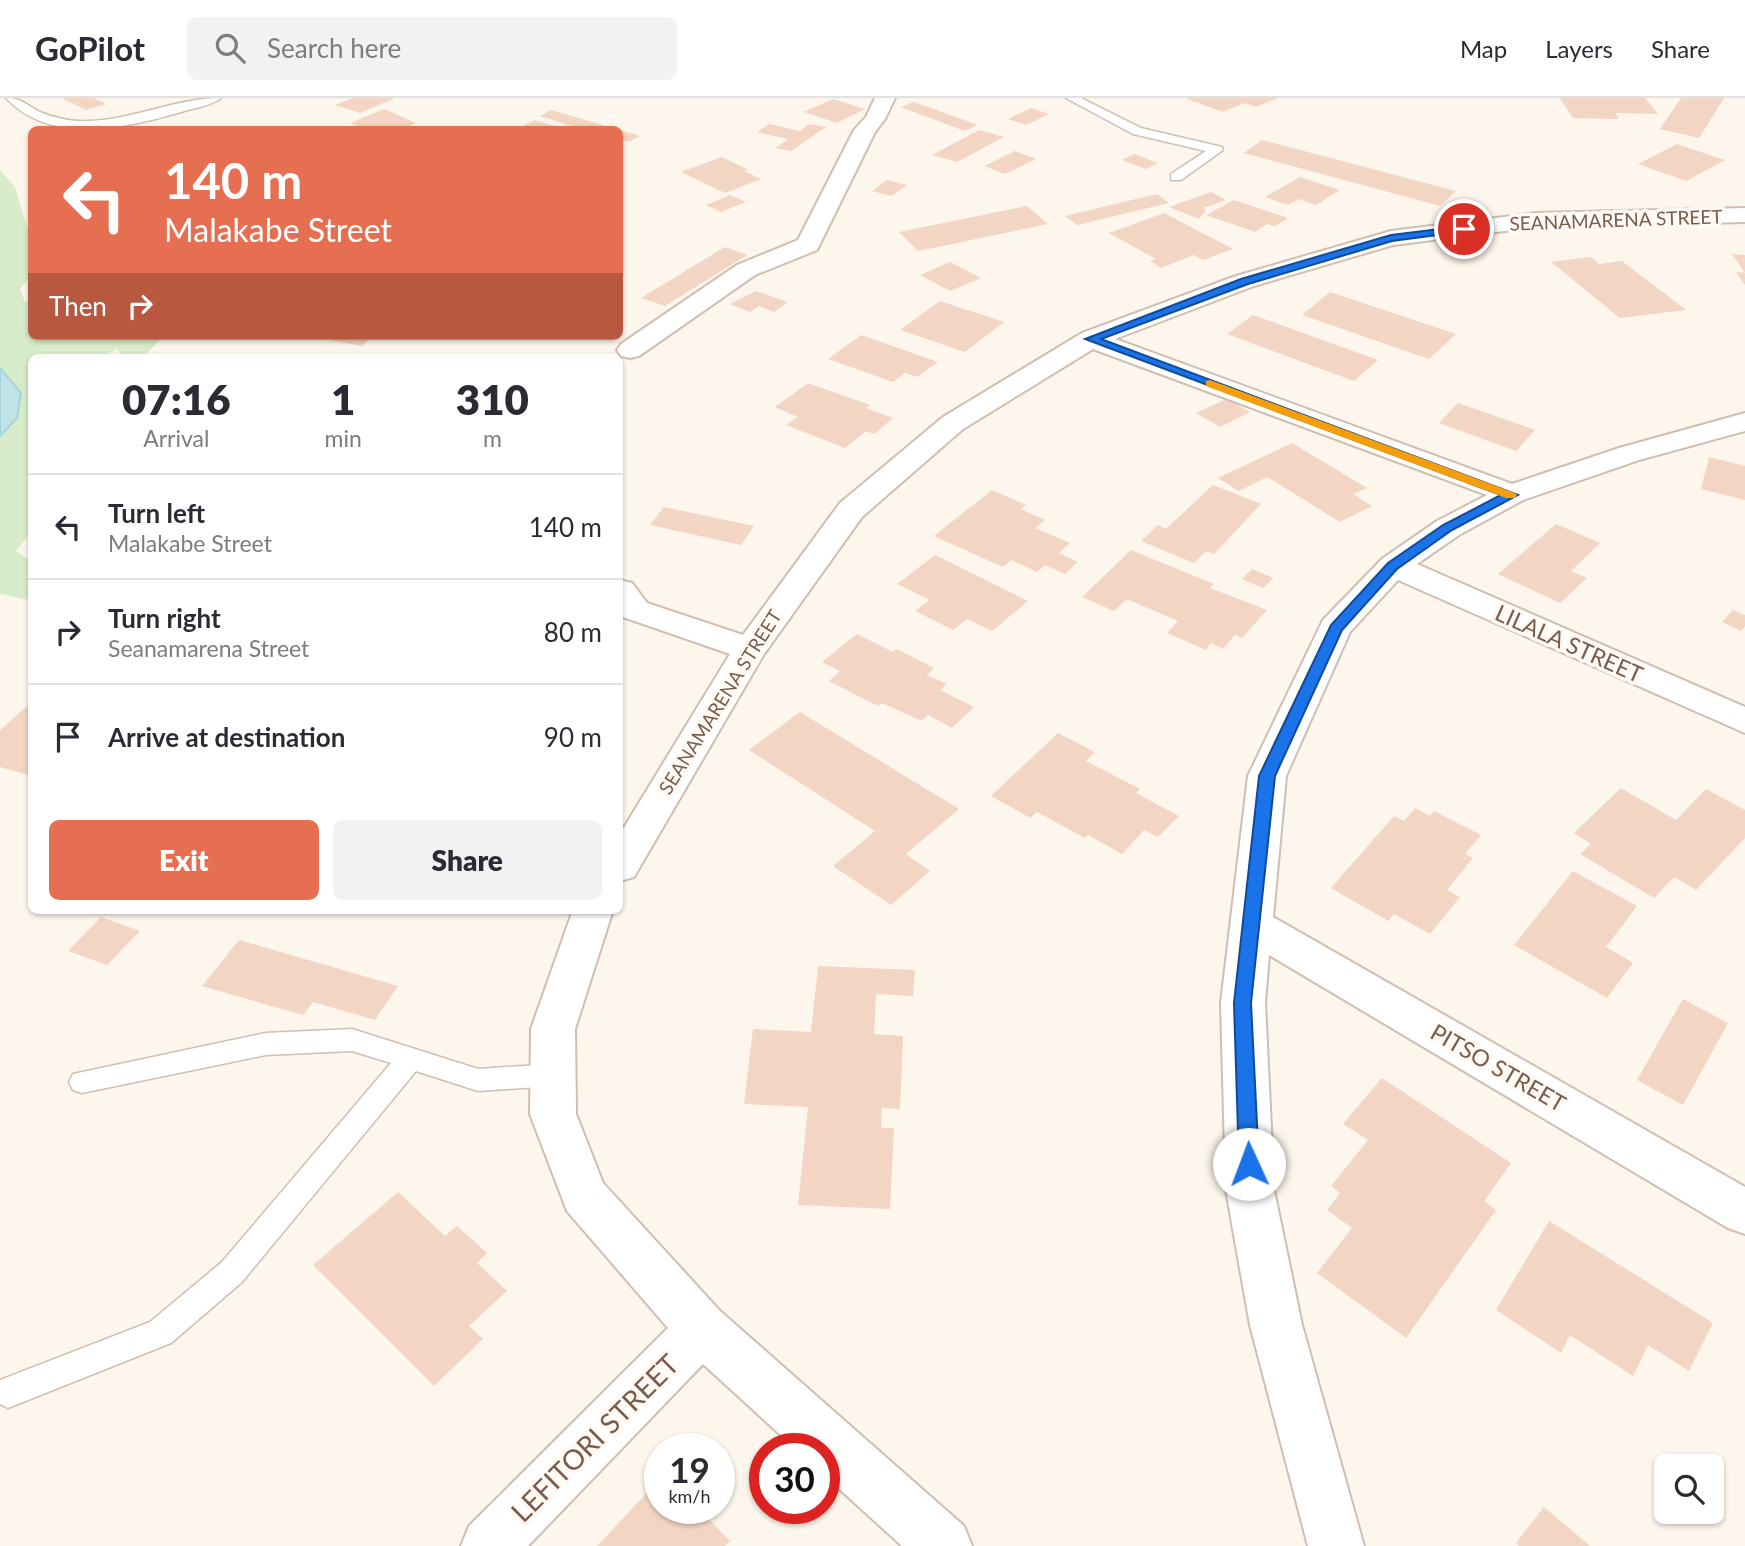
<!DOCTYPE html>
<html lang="en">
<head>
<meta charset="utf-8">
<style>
  body { margin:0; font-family:Lato,sans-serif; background:#f2f2f3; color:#2b2b33; height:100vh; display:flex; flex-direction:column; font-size:26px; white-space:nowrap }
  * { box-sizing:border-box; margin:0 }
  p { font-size:23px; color:#7c7c81 }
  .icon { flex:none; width:38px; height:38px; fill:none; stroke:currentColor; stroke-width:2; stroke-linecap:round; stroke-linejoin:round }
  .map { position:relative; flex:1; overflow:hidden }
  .side { position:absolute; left:28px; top:256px; width:595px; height:560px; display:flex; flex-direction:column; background:#fff; border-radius:10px; box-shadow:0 2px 5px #0004 }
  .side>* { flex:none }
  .banner { position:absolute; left:28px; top:28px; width:595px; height:214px; border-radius:10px; box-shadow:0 2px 5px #0004; background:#e76f51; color:#fff; overflow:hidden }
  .buttons { position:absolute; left:1654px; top:1356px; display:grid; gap:14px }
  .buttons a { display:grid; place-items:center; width:70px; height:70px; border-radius:10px; background:#fff; box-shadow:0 2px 5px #0004; font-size:35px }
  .speed { position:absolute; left:644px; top:1335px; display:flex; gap:14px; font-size:35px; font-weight:700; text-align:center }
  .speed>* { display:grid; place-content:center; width:91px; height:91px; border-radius:50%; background:#fff; box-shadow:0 2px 5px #0004; line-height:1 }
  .speed small { font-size:18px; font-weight:400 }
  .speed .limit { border:10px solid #d22; background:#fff; color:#111 }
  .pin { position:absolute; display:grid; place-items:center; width:60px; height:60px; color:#fff; margin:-30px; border:4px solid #fff; border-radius:50%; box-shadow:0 2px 7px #0007 }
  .me { position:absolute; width:77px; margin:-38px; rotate:358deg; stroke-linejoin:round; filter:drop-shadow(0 0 5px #0008) }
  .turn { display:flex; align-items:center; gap:24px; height:147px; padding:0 21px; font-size:32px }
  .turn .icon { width:91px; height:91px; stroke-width:2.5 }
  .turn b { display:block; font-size:49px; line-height:60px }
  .then { display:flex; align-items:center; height:66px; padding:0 21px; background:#0003; gap:14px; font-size:26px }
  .eta { display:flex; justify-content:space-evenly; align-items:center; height:119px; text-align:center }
  .eta b { font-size:42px; font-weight:800; line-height:49px }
  .primary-button { display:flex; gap:14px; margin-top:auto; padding:14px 21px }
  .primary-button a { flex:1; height:80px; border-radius:10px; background:#e76f51; color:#fff; font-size:28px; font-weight:800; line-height:80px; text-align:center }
  .primary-button a+a { background:#f2f2f3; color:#2b2b33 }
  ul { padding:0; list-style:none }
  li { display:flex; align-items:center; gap:21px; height:105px; padding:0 21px; border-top:2px solid #e1e1e2 }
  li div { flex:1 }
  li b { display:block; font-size:26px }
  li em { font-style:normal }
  header { display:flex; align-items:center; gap:42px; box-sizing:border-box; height:98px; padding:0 35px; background:#fff; border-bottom:2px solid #e1e1e2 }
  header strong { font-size:33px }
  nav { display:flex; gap:38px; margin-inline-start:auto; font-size:24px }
  .search { width:490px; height:63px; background:#f2f2f3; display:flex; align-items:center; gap:18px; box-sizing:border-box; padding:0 24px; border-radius:10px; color:#7c7c81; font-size:26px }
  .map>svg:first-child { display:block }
  .green { fill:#d8ecc9 }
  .water { fill:#bfe3e8; stroke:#a5d3da; stroke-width:2 }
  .building { fill:#f3d5c3 }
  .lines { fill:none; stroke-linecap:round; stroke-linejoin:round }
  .lane-casing { stroke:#d1beb0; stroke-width:3 }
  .street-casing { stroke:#d1beb0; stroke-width:4 }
  .lane { fill:#fff; fill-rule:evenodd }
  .street { fill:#fff; fill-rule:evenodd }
  .route { fill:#1a73e8; stroke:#114b97; stroke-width:2 }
  .slow { fill:#f59e0b }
  .labels { text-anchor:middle; stroke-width:7; stroke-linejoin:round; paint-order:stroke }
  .far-street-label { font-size:19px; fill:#7a5c4d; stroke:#fffaf3 }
  .street-label { font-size:23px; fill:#7a5c4d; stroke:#fffaf3 }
  .near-street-label { font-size:28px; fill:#7a5c4d; stroke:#fffaf3 }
</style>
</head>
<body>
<header>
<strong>GoPilot</strong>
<div class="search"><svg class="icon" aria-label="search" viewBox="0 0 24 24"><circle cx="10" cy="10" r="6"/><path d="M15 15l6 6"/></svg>Search here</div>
<nav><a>Map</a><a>Layers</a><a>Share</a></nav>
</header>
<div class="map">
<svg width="1745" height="1448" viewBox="0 0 1745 1448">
  <rect width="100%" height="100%" fill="#fdf6ec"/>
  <!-- green -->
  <path class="green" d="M0 72 15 89 27 129 31 132V177L20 191 25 204H31L32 238H164L143 259H122L117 251 102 259H32L31 434 16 453 31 463V501L29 502 0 496V338L16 320 21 295 0 270Z"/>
  <!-- water -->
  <path class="water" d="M0 270 21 295 17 320 0 338Z"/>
  <!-- building -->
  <g class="building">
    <path d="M62 0H94L106 6 86 12Z"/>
    <path d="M353 0H395L360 15 335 7Z"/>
    <path d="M1191 0H1278L1256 9 1245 5 1223 14 1187 1Z"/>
    <path d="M1560 0H1645L1658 16 1615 15 1619 21 1573 20Z"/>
    <path d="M1681 0H1724L1699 40 1660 31Z"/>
    <path d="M833 1 865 11 837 25 804 14Z"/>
    <path d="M914 4 978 27 965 33 901 9Z"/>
    <path d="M1031 10 1049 16 1026 27 1008 21Z"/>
    <path d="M384 11 416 25 400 32H369L350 25Z"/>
    <path d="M551 12 616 31 615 32H585L540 18Z"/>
    <path d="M535 22 564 31V32H516Z"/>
    <path d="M769 26 800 33 810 26 826 29 791 53 775 50 788 41 757 34Z"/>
    <path d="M620 32 640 38 628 44 620 41Z"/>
    <path d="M979 32 1004 39 957 64 932 57Z"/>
    <path d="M1262 42 1456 93 1440 108 1244 55Z"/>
    <path d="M1677 46 1725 62 1686 83 1638 66Z"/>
    <path d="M1015 53 1036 61 1005 76 984 68Z"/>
    <path d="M1134 56 1158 65 1146 71 1122 62Z"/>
    <path d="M722 59 749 72 744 73 761 81 725 95 681 74Z"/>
    <path d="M1300 79 1340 92 1316 107 1298 101 1288 107 1265 99Z"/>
    <path d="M887 82 907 87 892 98 872 93Z"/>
    <path d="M1211 94 1226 102 1203 110 1206 112 1199 121 1169 109Z"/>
    <path d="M1157 96 1169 105 1077 127 1065 118Z"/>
    <path d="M730 97 746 104 721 114 706 107Z"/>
    <path d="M1234 102 1288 120 1275 128 1267 126 1255 134 1206 117Z"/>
    <path d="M1027 108 1048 126 918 153 899 134Z"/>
    <path d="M1164 115 1233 151 1203 162 1194 157 1161 170 1150 163 1156 161 1109 135Z"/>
    <path d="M725 149 747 157 665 208 641 200Z"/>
    <path d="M1732 156 1745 157V187L1736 174 1745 175Z"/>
    <path d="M1591 159 1599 166 1622 163 1686 212 1620 220 1551 164Z"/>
    <path d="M950 164 981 180 950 193 920 177Z"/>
    <path d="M756 193 788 204 774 214 759 208 750 214 730 206Z"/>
    <path d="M1330 194 1456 236 1429 261 1302 217Z"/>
    <path d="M940 203 1004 224 965 254 900 232Z"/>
    <path d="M1253 217 1378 262 1354 283 1227 236Z"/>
    <path d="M861 237 938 264 917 279 905 275 893 284 828 261Z"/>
    <path d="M306 238H373L362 248Z"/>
    <path d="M808 285 870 307 866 310 893 320 874 336 866 333 845 350 786 327 798 319 775 309Z"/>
    <path d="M1226 301 1250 314 1220 329 1196 315Z"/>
    <path d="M1458 305 1535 332 1516 353 1439 325Z"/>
    <path d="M1292 345 1367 390 1353 396 1372 408 1340 424 1267 379 1239 393 1218 380Z"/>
    <path d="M1709 359 1745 368V402L1701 391Z"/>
    <path d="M1213 387 1261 406 1214 456 1206 453 1194 465 1141 443 1158 427 1166 431Z"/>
    <path d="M992 392 1026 407 1021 411 1045 422 1035 430 1070 445 1059 455 1078 464 1065 476 1045 467 1037 474 1011 462 1003 469 934 438Z"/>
    <path d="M664 409 754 428 741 447 650 427Z"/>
    <path d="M1556 426 1600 445 1571 473 1587 480 1560 505 1498 476Z"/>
    <path d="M1131 452 1214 486 1210 490 1267 512 1242 540 1235 537 1223 551 1211 545 1206 552 1167 535 1178 523 1127 501 1114 513 1082 499Z"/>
    <path d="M935 457 1028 503 992 533 967 521 953 532 915 513 930 502 897 486Z"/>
    <path d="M1252 471 1273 480 1263 490 1242 481Z"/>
    <path d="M1733 512 1745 517V528L1741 533 1722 524Z"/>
    <path d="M857 536 893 554 897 551 934 570 927 577 947 586 940 592 974 609 952 630 928 617 922 623 882 605 878 608 829 583 840 573 822 564Z"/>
    <path d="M32 604V678L0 669V632Z"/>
    <path d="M800 614 959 711 906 756 930 773 891 807 833 768 875 733 749 652Z"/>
    <path d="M1058 635 1095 654 1086 663 1140 691 1136 695 1179 718 1158 739 1144 732 1122 756 1088 737 1085 740 1037 714 1030 720 991 698Z"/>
    <path d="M1621 690 1676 722 1706 691 1745 712V740L1696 792 1674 779 1654 800 1580 756 1591 746 1574 735Z"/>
    <path d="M1415 710 1430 718 1434 713 1481 737 1465 756 1473 760 1447 792 1460 799 1430 836 1394 816 1388 823 1331 790 1394 718 1404 723Z"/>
    <path d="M1573 773 1637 808 1606 849 1633 865 1607 900 1514 847Z"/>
    <path d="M101 819 140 833 107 867 68 853Z"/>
    <path d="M239 842 398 888 375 922 313 904 303 917 202 888Z"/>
    <path d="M818 868 915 872 913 898 876 896 874 936 903 938 900 1011 882 1010 881 1030H894L890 1111 798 1107 808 1009 744 1006 753 931 811 934Z"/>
    <path d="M1683 901 1728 925 1683 1007 1637 982Z"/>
    <path d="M1382 980 1511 1065 1484 1103 1496 1112 1406 1240 1317 1175 1352 1130 1327 1112 1340 1095 1331 1088 1368 1042 1343 1026Z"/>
    <path d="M398 1094 445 1138 457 1128 487 1155 477 1165 507 1193 469 1228 483 1241 434 1288 313 1167Z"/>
    <path d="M1549 1123 1713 1225 1689 1273 1648 1247 1633 1278 1570 1237 1561 1255 1496 1212Z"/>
    <path d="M660 1381V1410H698L730 1443 725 1448H597Z"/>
    <path d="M1544 1409 1590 1448H1519L1516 1445Z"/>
  </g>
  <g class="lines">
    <defs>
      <g id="lane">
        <path d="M6 0C22 0 26 7 40 14 54 20 72 24 88 23 133 22 176 0 221 0 211 8 193 10 181 14 126 30 51 48 6 0Z"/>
        <path d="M1066 0H1081L1141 30 1222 49 1223 52 1181 82H1171V76L1206 53 1133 36Z"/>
        <path d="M352 931 478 971 553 966 562 969 566 977 562 985 553 988 478 993 416 973 242 1184 171 1245 8 1310 0 1306V1282L150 1224 222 1164 391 965 352 953 266 957 82 995 73 992 69 984 73 976 266 935Z"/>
      </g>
      <g id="street">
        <path d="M875 0H895L885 21 875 34 817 152 755 177 639 258 630 260 621 258 617 252 621 246 737 167 798 142 854 32 866 19Z"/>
        <path d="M1745 110V124L1536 129 1393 147 1254 188 1115 241 1512 386 1619 350 1745 315V333L1639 362 1523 402 1459 437 1417 466 1745 609V635L1398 482 1350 534 1286 678 1273 819 1745 1089V1136L1728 1130 1269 857 1265 905 1274 1092 1302 1227 1364 1448H1308L1250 1227 1226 1092 1221 905 1248 678 1323 522 1382 461 1437 423 1487 397 1093 251 963 331 862 419 764 556 634 779 620 783V736L730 556 623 519 620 514V482L632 485 647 505 743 537 840 405 943 319 1082 235 1236 178 1391 133 1536 115Z"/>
        <path d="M573 812H613L575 931 576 1016 603 1085 720 1213 964 1428 972 1448H902L824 1377V1351H796L703 1266 528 1448H461L469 1428 668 1230 567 1113 530 1016 531 931Z"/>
      </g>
    </defs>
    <!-- lane casing -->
    <use href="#lane" class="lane-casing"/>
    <!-- street casing -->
    <use href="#street" class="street-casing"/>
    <!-- lane -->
    <use href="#lane" class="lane"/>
    <!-- street -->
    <use href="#street" class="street"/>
  </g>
  <!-- route -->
  <path class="route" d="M1464 128 1468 131 1467 133 1392 143 1248 186 1101 241 1518 397 1452 432 1397 471 1342 532 1275 678 1251 905 1259 1066 1256 1072 1249 1074 1242 1072 1239 1066 1234 905 1259 678 1331 527 1388 465 1443 427 1501 397 1085 241 1241 181 1391 137Z"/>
  <!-- slow -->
  <path class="slow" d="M1210 282 1515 395 1517 397 1515 400H1506L1206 288V283Z"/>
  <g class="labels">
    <!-- far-street labels -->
    <g class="far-street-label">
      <text transform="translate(1616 122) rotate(-2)" y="7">SEANAMARENA STREET</text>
      <text transform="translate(720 604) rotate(-58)" y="7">SEANAMARENA STREET</text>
    </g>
    <!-- street labels -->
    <g class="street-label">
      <text transform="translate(1569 546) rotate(24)" y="8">LILALA STREET</text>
      <text transform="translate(1498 970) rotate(30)" y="8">PITSO STREET</text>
    </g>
    <!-- near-street labels -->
    <g class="near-street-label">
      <text transform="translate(595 1340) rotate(-45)" y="10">LEFITORI STREET</text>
    </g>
  </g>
</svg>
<div class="buttons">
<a><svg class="icon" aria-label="search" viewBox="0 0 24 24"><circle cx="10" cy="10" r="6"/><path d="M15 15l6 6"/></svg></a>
</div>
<div class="speed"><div>19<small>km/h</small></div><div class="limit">30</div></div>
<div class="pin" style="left:1464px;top:131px;background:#d93025"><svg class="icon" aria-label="arrive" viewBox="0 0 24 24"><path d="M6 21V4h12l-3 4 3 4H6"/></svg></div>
<svg class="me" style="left:1249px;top:1066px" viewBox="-20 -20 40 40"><circle r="19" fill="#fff"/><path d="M0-13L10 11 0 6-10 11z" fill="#1a73e8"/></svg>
<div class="banner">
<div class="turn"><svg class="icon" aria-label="left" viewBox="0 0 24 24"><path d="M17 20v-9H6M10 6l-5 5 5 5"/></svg><div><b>140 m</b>Malakabe Street</div></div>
<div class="then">Then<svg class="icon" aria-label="right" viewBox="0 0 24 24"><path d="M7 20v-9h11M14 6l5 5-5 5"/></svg></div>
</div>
<section class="side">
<div class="eta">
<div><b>07:16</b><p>Arrival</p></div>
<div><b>1</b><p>min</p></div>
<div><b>310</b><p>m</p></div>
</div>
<ul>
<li><svg class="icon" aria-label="left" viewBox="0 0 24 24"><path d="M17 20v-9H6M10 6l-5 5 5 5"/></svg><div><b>Turn left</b><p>Malakabe Street</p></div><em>140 m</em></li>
<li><svg class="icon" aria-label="right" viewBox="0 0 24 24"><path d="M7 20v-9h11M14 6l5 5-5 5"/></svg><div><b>Turn right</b><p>Seanamarena Street</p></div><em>80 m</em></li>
<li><svg class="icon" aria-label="arrive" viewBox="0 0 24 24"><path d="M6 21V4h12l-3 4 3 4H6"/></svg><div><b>Arrive at destination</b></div><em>90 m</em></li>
</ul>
<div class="primary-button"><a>Exit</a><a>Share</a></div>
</section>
</div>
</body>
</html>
